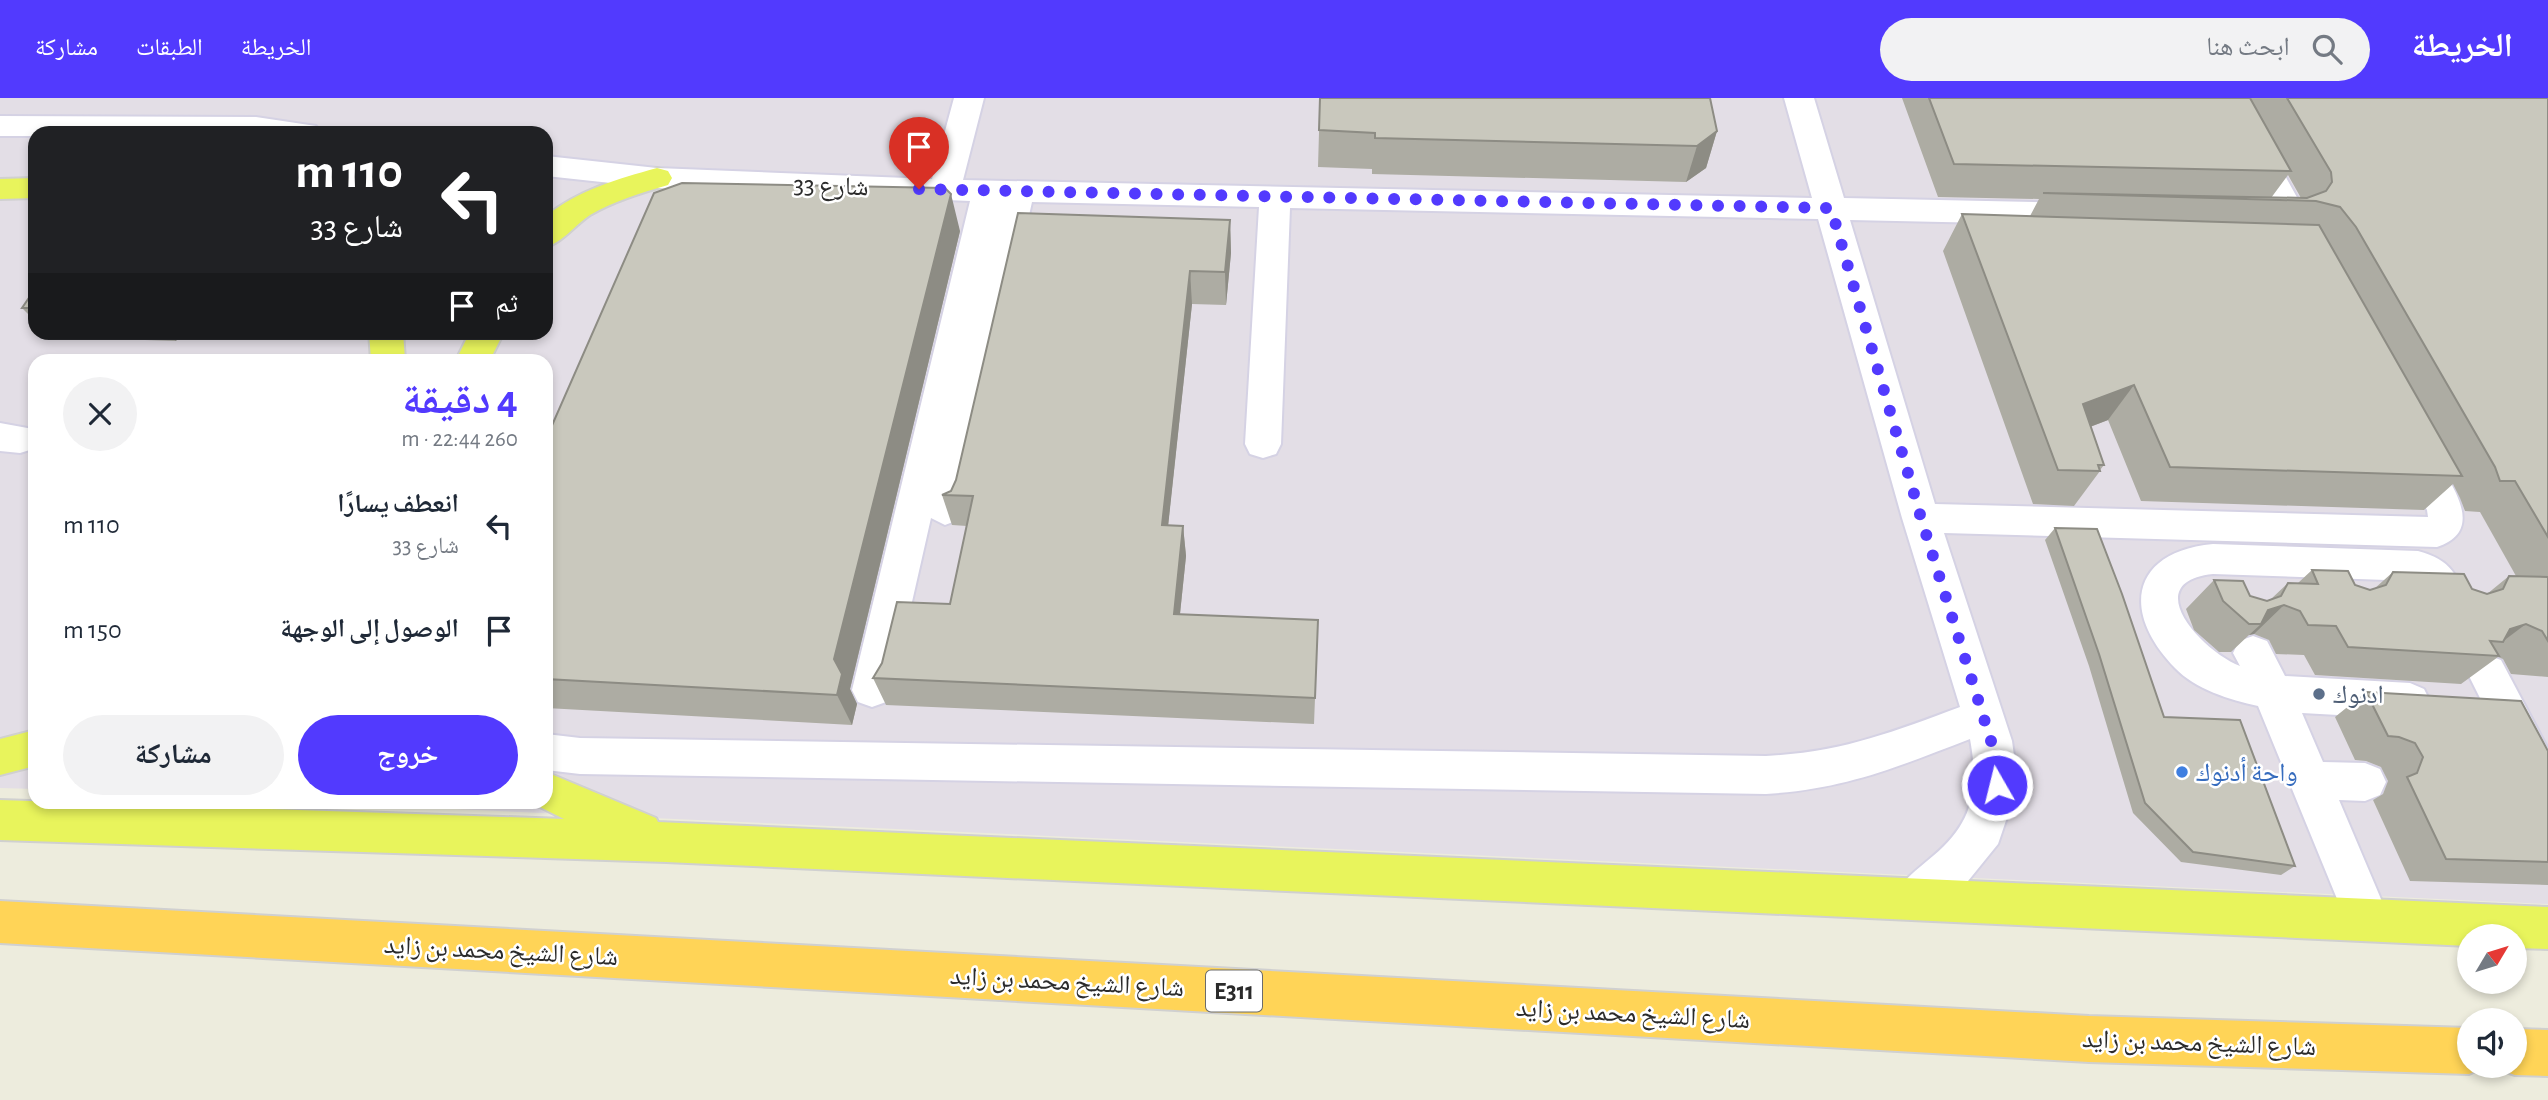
<!DOCTYPE html>
<html lang="ar">
<head>
<meta charset="utf-8">
<style>
  body { margin:0; font-family:"Alegreya Sans","Noto Naskh Arabic",sans-serif; background:#f2f2f3; color:#1f2937; direction:rtl; height:100vh; display:flex; flex-direction:column; font-size:26px; white-space:nowrap }
  * { box-sizing:border-box; margin:0 }
  p { font-size:23px; color:#747a83 }
  .icon { flex:none; width:38px; height:38px; fill:none; stroke:currentColor; stroke-width:2; stroke-linecap:round; stroke-linejoin:round }
  .map { position:relative; flex:1; overflow:hidden; direction:ltr }
  .panel { position:absolute; left:28px; top:256px; width:525px; height:455px; display:flex; flex-direction:column; background:#fff; border-radius:21px; box-shadow:0 4px 10px #0003; direction:rtl }
  .panel>* { flex:none }
  .banner { position:absolute; left:28px; top:28px; width:525px; height:214px; border-radius:21px; box-shadow:0 4px 10px #0003; direction:rtl; background:#202124; color:#fff; overflow:hidden }
  .needle { width:46px; rotate:52deg }
  .buttons { position:absolute; left:2457px; top:826px; display:grid; gap:14px }
  .buttons a { display:grid; place-items:center; width:70px; height:70px; border-radius:50%; background:#fff; box-shadow:0 4px 10px #0003; font-size:35px }
  .pin { position:absolute; display:grid; place-items:center; width:60px; height:60px; color:#fff; margin:-72px -30px; border-radius:50% 50% 50% 0; rotate:-45deg; box-shadow:0 0 7px #0007 }
  .pin .icon { rotate:45deg }
  .me { position:absolute; width:77px; margin:-38px; rotate:352deg; stroke-linejoin:round; filter:drop-shadow(0 0 5px #0008) }
  .turn { display:flex; align-items:center; gap:24px; height:147px; padding:0 35px; font-size:32px }
  .turn .icon { width:91px; height:91px; stroke-width:2.5 }
  .turn b { display:block; font-size:49px; line-height:60px }
  .then { display:flex; align-items:center; height:66px; padding:0 35px; background:#0003; gap:14px; font-size:26px }
  .round { display:grid; place-items:center; flex:none; width:74px; height:74px; border-radius:37px; background:#f2f2f3 }
  .summary { display:flex; align-items:center; justify-content:space-between; height:119px; padding:0 35px }
  h1 { font-size:42px; font-weight:700; line-height:52px; color:#523afe }
  .cta { display:flex; gap:14px; margin-top:auto; padding:14px 35px }
  .cta a { flex:1; height:80px; border-radius:42px; background:#523afe; color:#fff; font-size:28px; font-weight:700; line-height:80px; text-align:center }
  .cta a+a { background:#f2f2f3; color:#1f2937 }
  ul { padding:0; list-style:none }
  li { display:flex; align-items:center; gap:21px; height:105px; padding:0 35px }
  li div { flex:1 }
  li b { display:block; font-size:26px }
  li em { font-style:normal }
  header { display:flex; align-items:center; gap:42px; box-sizing:border-box; height:98px; padding:0 35px; background:#523afe; color:#fff }
  header strong { font-size:33px }
  nav { display:flex; gap:38px; margin-inline-start:auto; font-size:24px }
  .search { width:490px; height:63px; background:#f2f2f3; display:flex; align-items:center; gap:18px; box-sizing:border-box; padding:0 24px; border-radius:38px; color:#747a83; font-size:26px }
  .map>svg:first-child { display:block }
  .industrial { fill:#e3dee6; fill-rule:evenodd }
  .lines { fill:none; stroke-linecap:round; stroke-linejoin:round }
  .minor-casing { stroke:#d5d2e4; stroke-width:4 }
  .major-casing { stroke:#d0d0d0; stroke-width:4 }
  .highway-casing { stroke:#d0d0d0; stroke-width:4 }
  .minor { fill:#fff; fill-rule:evenodd }
  .major { fill:#e8f45c; fill-rule:evenodd }
  .highway { fill:#ffd457; fill-rule:evenodd }
  .wall { fill:#adaca3; fill-rule:evenodd }
  .shaded-wall { fill:#8d8c84 }
  .building { fill:#c9c8bd; stroke:#8d8c84; stroke-width:2 }
  .route { stroke:#523afe; stroke-width:12; stroke-dasharray:0 21.6 }
  .service-dot { fill:#5c6f8a; stroke:#fff; stroke-width:2.5 }
  .shop-dot { fill:#3f7fe0; stroke:#fff; stroke-width:2.5 }
  .labels { text-anchor:middle; stroke-width:5; stroke-linejoin:round; paint-order:stroke }
  .shield { fill:#fff; stroke:#6b6b6b; stroke-width:2 }
  .shield-label { font-size:24px; font-weight:bold; fill:#2b2b2b }
  .street-label { font-size:26px; fill:#2b2b2b; stroke:#fff }
  .service-label { font-size:26px; fill:#4e5e75; stroke:#fff; text-anchor:start }
  .shop-label { font-size:26px; fill:#366cbe; stroke:#fff; text-anchor:start }
</style>
</head>
<body>
<header>
<strong>الخريطة</strong>
<div class="search"><svg class="icon" aria-label="search" viewBox="0 0 24 24"><circle cx="10" cy="10" r="6"/><path d="M15 15l6 6"/></svg>ابحث هنا</div>
<nav><a>الخريطة</a><a>الطبقات</a><a>مشاركة</a></nav>
</header>
<div class="map">
<svg width="2548" height="1002" viewBox="0 0 2548 1002">
  <rect width="100%" height="100%" fill="#edecdd"/>
  <!-- industrial -->
  <path class="industrial" d="M0 0H2548V806L301 704H546V262H35V691L0 690ZM35 35H546V234H35Z"/>
  <g class="lines">
    <defs>
      <g id="minor">
        <path d="M954 0H984L963 82 1812 100 1784 0H1814L1844 100 2083 105 2094 108 2099 116 2094 124 2083 127 1850 122 1935 406 2428 419 2427 412 2396 355 2401 345 2414 341 2427 345C2444 377 2492 431 2437 449L1944 435 2012 643 2018 687 1998 746 1968 783 1931 816 1915 822 1899 816 1893 801C1901 782 1917 772 1933 758 1974 724 1979 690 1970 641 1897 669 1846 691 1766 696L580 676 546 672V636L580 640 1766 658C1842 654 1890 635 1960 609L1902 420 1818 121 1290 110 1281 346 1276 356 1263 360 1250 356 1245 346 1259 109 1032 104 963 412 958 422 945 427 931 420 892 592 886 604 872 609 858 604 852 592 970 103 657 90 546 78V58L657 70 932 81Z"/>
        <path d="M2212 0H2242L2304 112 2293 128C2277 132 2260 132 2244 128L2239 120 2244 112 2271 109Z"/>
        <path d="M0 18 256 19 316 28 320 35H35V38H0Z"/>
        <path d="M0 325 33 331 35 346 33 351 20 355 0 353Z"/>
        <path d="M2213 446 2418 453C2452 462 2456 477 2470 506L2465 517 2451 522 2437 517 2425 494 2415 483 2213 476C2137 484 2203 554 2240 568L2233 555 2239 543 2253 538 2267 543 2285 578 2410 585 2424 591 2430 603 2424 615 2410 621 2302 615 2323 664 2365 665 2380 671 2386 684 2380 697 2365 703 2339 702 2389 820 2383 835 2367 841 2351 835 2258 608C2230 602 2195 591 2175 570 2121 515 2130 454 2213 446Z"/>
        <path d="M2487 557 2501 562 2548 651V712L2533 706 2467 574 2473 562Z"/>
      </g>
      <g id="major">
        <path d="M657 70 668 73 672 80 668 87C641 95 614 103 590 117 575 127 563 144 546 149V118C579 92 617 81 657 70Z"/>
        <path d="M35 80V100L0 101V81Z"/>
        <path d="M369 234H403L405 262H371Z"/>
        <path d="M470 234H504L490 262H456Z"/>
        <path d="M35 632V668L0 677V641Z"/>
        <path d="M546 674 656 720 658 724 2548 809V851L2515 850V838H2469V848L666 764 0 742V702L564 721 530 704H546Z"/>
      </g>
      <g id="highway">
        <path d="M0 803 2089 918 2469 930V968H2486L2469 976 2089 964 0 845Z"/>
        <path d="M2515 931 2548 932V978L2515 977 2498 971 2497 968H2515Z"/>
      </g>
    </defs>
    <!-- minor casing -->
    <use href="#minor" class="minor-casing"/>
    <!-- major casing -->
    <use href="#major" class="major-casing"/>
    <!-- highway casing -->
    <use href="#highway" class="highway-casing"/>
    <!-- minor -->
    <use href="#minor" class="minor"/>
    <!-- major -->
    <use href="#major" class="major"/>
    <!-- highway -->
    <use href="#highway" class="highway"/>
  </g>
  <!-- wall -->
  <g class="wall">
    <path d="M1320 0 1717 33 1706 70 1686 84 1372 76V71L1318 69Z"/>
    <path d="M1902 0H2548V579L2511 576 2503 561 2498 559 2461 586 2315 577 2304 557 2276 556 2269 542 2254 536 2249 537 2231 554H2219L2194 532 2186 511 2214 482 2250 498 2267 503 2270 502 2288 485H2298L2312 472 2370 492 2374 491 2393 474 2472 491 2487 496 2509 478H2516L2480 414 2465 413 2460 400 2453 386 2424 412 2141 403 2108 322 2090 329 2104 367 2100 372V373L2074 408 2033 406 1943 153 1962 116 2030 118 2039 101 1938 99ZM2288 77 2301 100H2271Z"/>
    <path d="M1230 122 1231 155 1226 207 1192 206 1168 427 1183 428 1186 458 1180 516 1318 522 1314 626 886 607 873 580 950 506 967 428 952 427 942 397 951 393Z"/>
    <path d="M960 133 850 591 857 606 852 627 546 610V341Z"/>
    <path d="M35 191V223L22 210Z"/>
    <path d="M47 234H181L176 243 52 239Z"/>
    <path d="M2055 430 2164 619 2295 768 2281 777 2181 764 2133 715 2089 568 2045 442Z"/>
    <path d="M2366 594 2548 653V787L2410 783 2373 702 2383 696 2388 683 2381 669 2366 663 2355 662 2335 619Z"/>
  </g>
  <!-- shaded-wall -->
  <g class="shaded-wall">
    <path d="M1717 33 1706 70 1686 84 1697 48Z"/>
    <path d="M951 96 960 133 850 591 857 606 852 627 837 597 834 561Z"/>
    <path d="M1230 122 1231 155 1226 207 1225 174Z"/>
    <path d="M1190 173 1192 206 1165 457 1162 427Z"/>
    <path d="M168 234H181L176 243Z"/>
    <path d="M2134 287 2108 322 2058 341 2083 306Z"/>
    <path d="M1183 428 1186 458 1177 544 1174 516Z"/>
    <path d="M2284 507 2254 536 2249 537 2261 526 2268 512Z"/>
    <path d="M2526 526 2502 544 2510 531Z"/>
  </g>
  <!-- building -->
  <g class="building">
    <path d="M1320 0H1710L1717 33 1697 48 1375 40V35L1319 32Z"/>
    <path d="M1929 0H2250L2291 73 1954 66Z"/>
    <path d="M2287 0H2548V439L2515 383H2500L2495 369 2356 129 2340 109 2316 103 2043 95 2307 100 2326 93 2332 84 2331 74Z"/>
    <path d="M682 85 945 90 951 96 834 561 842 576 837 597 546 581V341L654 95Z"/>
    <path d="M1018 115 1230 122 1225 174 1190 173 1162 427 1183 428 1174 516 1318 522 1315 600 873 580 882 565 897 504 950 506 973 398 942 397 951 393 956 382Z"/>
    <path d="M1962 116 2319 127 2462 378 2170 369 2134 287 2083 306 2104 367H2098L2100 373 2058 372Z"/>
    <path d="M35 191V210H22Z"/>
    <path d="M2055 430 2097 431 2122 496 2164 619 2240 622 2295 768 2193 754 2145 705 2099 556Z"/>
    <path d="M2312 472 2348 473 2355 487 2370 492 2386 487 2393 474 2464 476 2472 491 2487 496 2503 491 2509 478 2548 479V543L2542 533 2526 526 2510 531 2503 544 2490 543 2499 558 2348 549 2336 528 2308 527 2300 513 2284 507 2268 512 2261 526H2249L2223 503 2214 482 2243 483 2250 498 2267 503 2281 498 2288 485 2318 486Z"/>
    <path d="M2366 594 2521 603 2548 653V764L2446 761 2407 679 2417 675 2423 659 2415 645 2399 639 2388 638Z"/>
  </g>
  <g class="lines">
    <!-- route -->
    <path class="route" d="M919 91 1831 110 1921 420 1991 643 1997 687"/>
  </g>
  <!-- markers -->
  <circle class="service-dot" cx="2319" cy="596" r="7"/>
  <circle class="shop-dot" cx="2182" cy="674" r="7"/>
  <g class="labels">
    <!-- shield labels -->
    <rect class="shield" x="1206" y="872.5" width="56" height="41" rx="5"/>
    <g class="shield-label">
      <text x="1234" y="901">E311</text>
    </g>
    <!-- street labels -->
    <g class="street-label">
      <text transform="translate(831 87) rotate(2)" y="9">شارع 33</text>
      <text transform="translate(501 852) rotate(3)" y="9">شارع الشيخ محمد بن زايد</text>
      <text transform="translate(1067 883) rotate(3)" y="9">شارع الشيخ محمد بن زايد</text>
      <text transform="translate(1633 915) rotate(3)" y="9">شارع الشيخ محمد بن زايد</text>
      <text transform="translate(2199 944) rotate(2)" y="9">شارع الشيخ محمد بن زايد</text>
    </g>
    <!-- service labels -->
    <g class="service-label">
      <text x="2333" y="605">ادنوك</text>
    </g>
    <!-- shop labels -->
    <g class="shop-label">
      <text x="2196" y="683">واحة أدنوك</text>
    </g>
  </g>
</svg>
<div class="buttons">
<a><svg class="needle" viewBox="-14 -14 28 28"><path d="M0-13l5 13h-10z" fill="#e53935"/><path d="M0 13l5-13h-10z" fill="#747a83"/></svg></a>
<a><svg class="icon" aria-label="sound" viewBox="0 0 24 24"><path d="M4 9h4l5-4v14l-5-4H4zM17 9q2 3 0 6"/></svg></a>
</div>
<div class="pin" style="left:919px;top:91px;background:#d93025"><svg class="icon" aria-label="arrive" viewBox="0 0 24 24"><path d="M6 21V4h12l-3 4 3 4H6"/></svg></div>
<svg class="me" style="left:1997px;top:687px" viewBox="-20 -20 40 40"><circle r="17" fill="#523afe" stroke="#fff" stroke-width="3"/><path d="M0-11L8 9 0 5-8 9z" fill="#fff"/></svg>
<div class="banner">
<div class="turn"><svg class="icon" aria-label="left" viewBox="0 0 24 24"><path d="M17 20v-9H6M10 6l-5 5 5 5"/></svg><div><b>110 m</b>شارع 33</div></div>
<div class="then">ثم<svg class="icon" aria-label="arrive" viewBox="0 0 24 24"><path d="M6 21V4h12l-3 4 3 4H6"/></svg></div>
</div>
<section class="panel">
<div class="summary"><div><h1>4 دقيقة</h1><p>260 m · 22:44</p></div><a class="round"><svg class="icon" aria-label="close" viewBox="0 0 24 24"><path d="M6 6l12 12M18 6L6 18"/></svg></a></div>
<ul>
<li><svg class="icon" aria-label="left" viewBox="0 0 24 24"><path d="M17 20v-9H6M10 6l-5 5 5 5"/></svg><div><b>انعطف يسارًا</b><p>شارع 33</p></div><em>110 m</em></li>
<li><svg class="icon" aria-label="arrive" viewBox="0 0 24 24"><path d="M6 21V4h12l-3 4 3 4H6"/></svg><div><b>الوصول إلى الوجهة</b></div><em>150 m</em></li>
</ul>
<div class="cta"><a>خروج</a><a>مشاركة</a></div>
</section>
</div>
</body>
</html>
